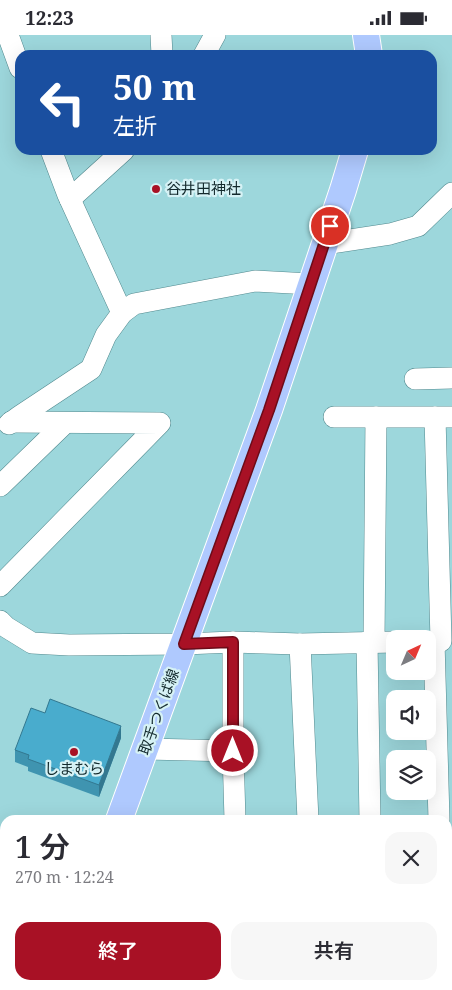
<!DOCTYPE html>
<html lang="ja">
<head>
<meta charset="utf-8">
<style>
  body { margin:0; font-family:"Noto Serif","Noto Sans JP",serif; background:#f7f7f7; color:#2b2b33; height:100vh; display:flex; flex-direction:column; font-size:19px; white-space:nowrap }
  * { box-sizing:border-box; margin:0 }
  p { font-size:16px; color:#7c7c81 }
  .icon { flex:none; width:28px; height:28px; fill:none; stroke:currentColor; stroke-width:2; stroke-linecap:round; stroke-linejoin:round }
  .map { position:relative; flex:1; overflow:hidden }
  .side { position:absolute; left:0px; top:780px; width:452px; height:175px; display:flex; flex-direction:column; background:#fff; border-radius:15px 15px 0 0; box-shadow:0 5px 20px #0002 }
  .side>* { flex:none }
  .hud { position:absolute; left:15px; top:15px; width:422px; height:105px; border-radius:15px; box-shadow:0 5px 20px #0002; background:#1a4fa0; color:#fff; overflow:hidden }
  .needle { width:32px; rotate:44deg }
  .fabs { position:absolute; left:386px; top:595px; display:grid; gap:10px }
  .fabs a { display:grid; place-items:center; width:50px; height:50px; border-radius:10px; background:#fff; box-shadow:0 5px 20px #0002; font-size:25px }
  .pin { position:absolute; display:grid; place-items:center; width:42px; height:42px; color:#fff; margin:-21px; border:2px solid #fff; border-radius:50%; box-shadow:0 1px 5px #0007 }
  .me { position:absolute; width:55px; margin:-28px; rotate:0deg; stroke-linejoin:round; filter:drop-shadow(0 0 4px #0008) }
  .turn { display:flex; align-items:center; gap:18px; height:105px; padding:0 15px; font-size:22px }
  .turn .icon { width:65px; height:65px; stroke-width:2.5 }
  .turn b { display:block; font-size:35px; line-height:42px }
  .round { display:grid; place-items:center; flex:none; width:52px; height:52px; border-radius:15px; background:#f7f7f7 }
  .headline { display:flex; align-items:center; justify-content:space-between; height:85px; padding:0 15px }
  h1 { font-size:30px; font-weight:600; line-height:38px }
  .cta { display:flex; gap:10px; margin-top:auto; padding:10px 15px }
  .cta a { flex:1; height:58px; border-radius:15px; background:#a81125; color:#fff; font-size:20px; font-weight:600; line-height:58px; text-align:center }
  .cta a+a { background:#f7f7f7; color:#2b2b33 }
  .status { display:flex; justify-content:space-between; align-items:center; height:35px; padding:0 25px; background:#fff; direction:ltr }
  .status svg { height:14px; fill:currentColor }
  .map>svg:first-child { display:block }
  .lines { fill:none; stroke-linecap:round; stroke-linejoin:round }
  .minor-casing { stroke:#51898e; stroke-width:22 }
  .major-casing { stroke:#fff; stroke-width:28 }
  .minor { stroke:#fff; stroke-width:21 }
  .major { stroke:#afc9fe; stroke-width:26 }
  .wall { fill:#3f94b0 }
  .shaded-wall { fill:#337890 }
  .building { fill:#49accd; stroke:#337890 }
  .route-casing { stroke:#6d0b18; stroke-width:12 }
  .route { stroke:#a81125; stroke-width:9 }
  .poi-dot { fill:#a81125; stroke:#d6f2f5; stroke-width:2 }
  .labels { text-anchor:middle; stroke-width:4.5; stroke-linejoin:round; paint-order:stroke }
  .poi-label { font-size:15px; fill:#132a2d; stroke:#d6f2f5; text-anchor:start }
  .street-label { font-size:15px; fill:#132a2d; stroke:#d6f2f5 }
</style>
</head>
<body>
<div class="status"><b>12:23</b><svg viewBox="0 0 49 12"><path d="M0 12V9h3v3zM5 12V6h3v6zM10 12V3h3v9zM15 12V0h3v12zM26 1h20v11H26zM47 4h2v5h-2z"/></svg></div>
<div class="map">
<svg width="452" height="955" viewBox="0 0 452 955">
  <rect width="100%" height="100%" fill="#9dd7dc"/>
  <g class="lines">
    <defs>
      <g id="minor">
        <path d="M8 0 20 33"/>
        <path d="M161 0 162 20"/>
        <path d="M204 20 215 0"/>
        <path d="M51 115 68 160 122 278"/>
        <path d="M70 164 124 115"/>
        <path d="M324 209 390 199 418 191 452 158"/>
        <path d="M415 344 452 343"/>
        <path d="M334 382H452"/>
        <path d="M435 382 441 606"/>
        <path d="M9 389 20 381 91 334 106 300 122 278 134 269 255 246 310 249"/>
        <path d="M0 451 65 388"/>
        <path d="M0 551 160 388 11 387"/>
        <path d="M0 586 6 592 32 608 69 610 184 609 233 607 300 609 395 607"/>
        <path d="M434 606 439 785"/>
        <path d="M233 607V716L235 785"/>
        <path d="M367 607 370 785"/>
        <path d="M374 607 376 382"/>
        <path d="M300 609 308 785"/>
        <path d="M146 714 233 716"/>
        <path d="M164 950 166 955"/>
        <path d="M272 950V955"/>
        <path d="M355 950V955"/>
      </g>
      <g id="major">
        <path d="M366 0 369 20"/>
        <path d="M119 785 269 375 343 155 355 115"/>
        <path d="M57 955 59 950"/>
      </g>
    </defs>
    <!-- minor casing -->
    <use href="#minor" class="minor-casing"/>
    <!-- major casing -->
    <use href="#major" class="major-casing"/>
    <!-- minor -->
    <use href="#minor" class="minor"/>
    <!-- major -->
    <use href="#major" class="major"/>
  </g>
  <!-- wall -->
  <path class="wall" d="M45 678 121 703 99 762 28 736V732L15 727V715Z"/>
  <!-- shaded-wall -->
  <path class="shaded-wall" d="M121 691V703L99 762V750Z"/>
  <!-- building -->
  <path class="building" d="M50 664 121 691 99 750 28 724 29 720 15 715 31 673 45 678Z"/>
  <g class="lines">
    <defs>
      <path id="route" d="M233 716V607L184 609 269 375 330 191"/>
    </defs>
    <!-- route casing -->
    <use href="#route" class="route-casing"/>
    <!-- route -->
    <use href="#route" class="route"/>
  </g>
  <!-- markers -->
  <g class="poi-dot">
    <circle cx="156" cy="154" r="5"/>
    <circle cx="74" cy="717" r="5"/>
  </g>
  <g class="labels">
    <!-- poi labels -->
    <g class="poi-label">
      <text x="166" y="159">谷井田神社</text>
      <text x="74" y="739" text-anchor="middle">しまむら</text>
    </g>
    <!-- street labels -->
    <g class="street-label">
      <text transform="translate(159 677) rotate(-70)" y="5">取手つくば線</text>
    </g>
  </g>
</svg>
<div class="fabs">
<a><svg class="needle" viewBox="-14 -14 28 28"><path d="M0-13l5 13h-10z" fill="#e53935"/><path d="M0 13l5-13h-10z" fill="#7c7c81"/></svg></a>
<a><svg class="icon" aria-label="sound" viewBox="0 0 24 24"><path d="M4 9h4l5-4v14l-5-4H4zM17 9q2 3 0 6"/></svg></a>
<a><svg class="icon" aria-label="layers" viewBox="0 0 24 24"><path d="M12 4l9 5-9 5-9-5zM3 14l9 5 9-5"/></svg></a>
</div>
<div class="pin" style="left:330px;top:191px;background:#d93025"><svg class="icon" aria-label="arrive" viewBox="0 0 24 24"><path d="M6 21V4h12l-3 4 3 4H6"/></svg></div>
<svg class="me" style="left:233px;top:716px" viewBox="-20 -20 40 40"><circle r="17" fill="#a81125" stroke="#fff" stroke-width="3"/><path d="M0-11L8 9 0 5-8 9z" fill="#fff"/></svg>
<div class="hud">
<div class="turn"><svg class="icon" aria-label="left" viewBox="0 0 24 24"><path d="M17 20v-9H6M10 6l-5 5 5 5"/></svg><div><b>50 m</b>左折</div></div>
</div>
<section class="side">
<div class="headline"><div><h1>1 分</h1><p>270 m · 12:24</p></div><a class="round"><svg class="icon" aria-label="close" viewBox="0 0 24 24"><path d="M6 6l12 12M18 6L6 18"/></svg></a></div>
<div class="cta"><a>終了</a><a>共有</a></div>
</section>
</div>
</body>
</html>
